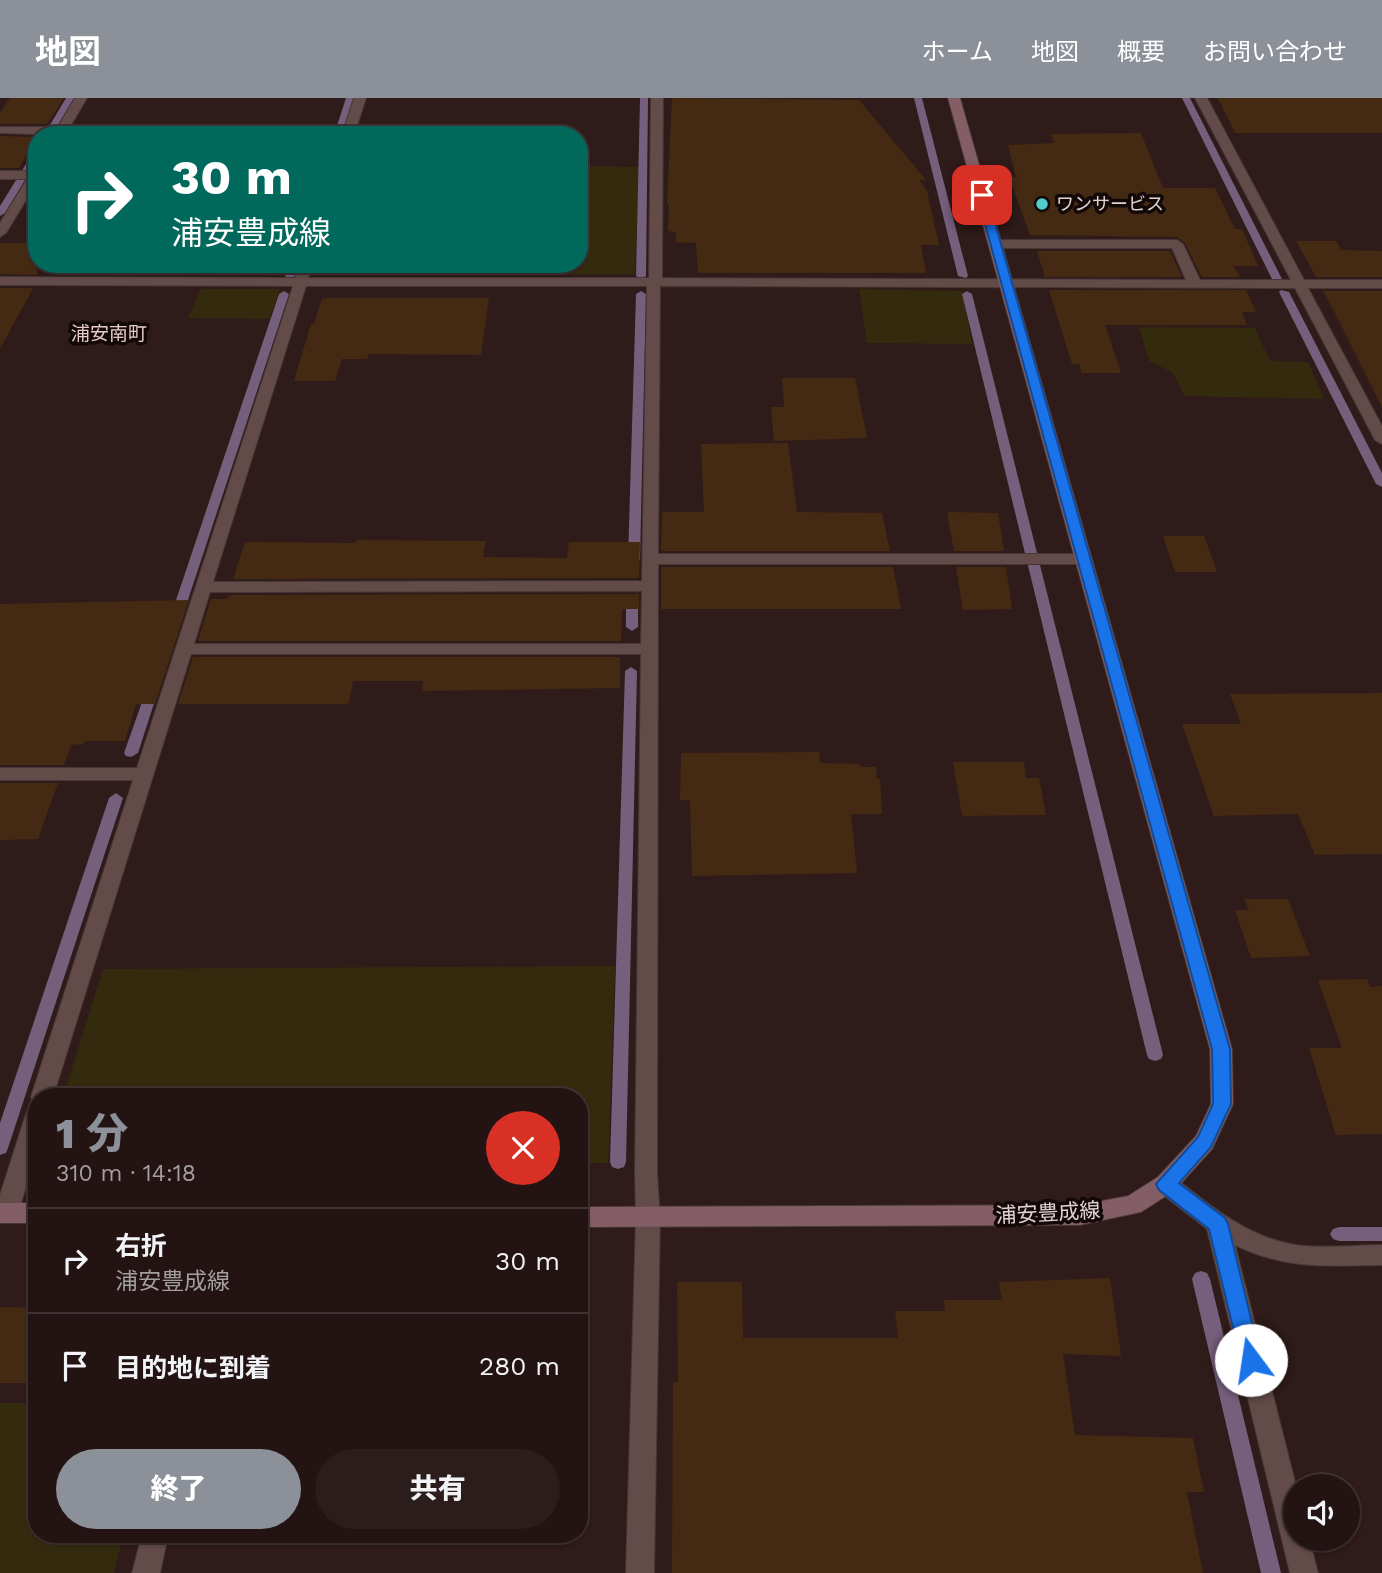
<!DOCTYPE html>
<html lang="ja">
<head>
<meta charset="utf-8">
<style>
  body { margin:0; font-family:"Work Sans","Noto Sans JP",sans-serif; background:#2b1d1c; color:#f1f3f6; height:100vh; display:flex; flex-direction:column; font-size:26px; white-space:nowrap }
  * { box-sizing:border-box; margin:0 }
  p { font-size:23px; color:#a39ea0 }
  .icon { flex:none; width:38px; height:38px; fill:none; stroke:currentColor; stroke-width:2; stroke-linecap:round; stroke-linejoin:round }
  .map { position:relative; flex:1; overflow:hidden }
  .panel { position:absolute; left:28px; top:990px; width:560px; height:455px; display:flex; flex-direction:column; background:#231413; border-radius:28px; box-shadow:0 2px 5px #0004,0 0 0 2px #403333 }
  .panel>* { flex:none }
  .guide { position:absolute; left:28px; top:28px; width:560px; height:147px; border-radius:28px; box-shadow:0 2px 5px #0004,0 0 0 2px #403333; background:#00695c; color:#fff; overflow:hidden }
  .buttons { position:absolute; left:1283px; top:1376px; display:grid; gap:14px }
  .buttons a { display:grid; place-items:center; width:77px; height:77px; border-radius:50%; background:#231413; box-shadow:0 2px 5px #0004,0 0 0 2px #403333; font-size:35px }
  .pin { position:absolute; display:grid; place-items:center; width:60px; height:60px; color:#fff; margin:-30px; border-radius:14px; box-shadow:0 4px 10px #0006 }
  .me { position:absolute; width:77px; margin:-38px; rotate:346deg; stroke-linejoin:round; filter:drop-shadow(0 0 5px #0008) }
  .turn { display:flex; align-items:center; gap:24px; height:147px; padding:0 28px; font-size:32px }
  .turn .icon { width:91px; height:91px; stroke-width:2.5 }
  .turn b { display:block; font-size:49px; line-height:60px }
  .round { display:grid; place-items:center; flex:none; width:74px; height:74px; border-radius:37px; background:#2b1d1c }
  .overview { display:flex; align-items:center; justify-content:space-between; height:119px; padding:0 28px }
  h1 { font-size:42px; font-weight:800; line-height:52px; color:#8c9099 }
  .primary-button { display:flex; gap:14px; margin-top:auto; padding:14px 28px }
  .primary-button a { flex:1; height:80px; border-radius:42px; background:#8c9099; color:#fff; font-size:28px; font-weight:800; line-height:80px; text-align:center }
  .primary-button a+a { background:#2b1d1c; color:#f1f3f6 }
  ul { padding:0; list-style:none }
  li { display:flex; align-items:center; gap:21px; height:105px; padding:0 28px; border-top:2px solid #403333 }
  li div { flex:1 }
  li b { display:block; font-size:26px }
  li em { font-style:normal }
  header { display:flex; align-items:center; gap:42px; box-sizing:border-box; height:98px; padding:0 35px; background:#8c9099; color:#fff }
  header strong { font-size:33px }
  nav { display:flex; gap:38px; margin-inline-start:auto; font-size:24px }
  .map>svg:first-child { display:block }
  .green { fill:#342b0f }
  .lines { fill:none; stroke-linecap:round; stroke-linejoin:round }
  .stream { fill:#765f7d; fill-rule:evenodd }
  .building { fill:#452a13 }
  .minor-casing { stroke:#473636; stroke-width:2 }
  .secondary-casing { stroke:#473636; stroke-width:2 }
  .minor { fill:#624b49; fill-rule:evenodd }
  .secondary { fill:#835e66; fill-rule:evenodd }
  .route { fill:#1a73e8; stroke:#114b97; stroke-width:2 }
  .poi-dot { fill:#53cdc9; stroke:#110807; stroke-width:2.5 }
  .labels { text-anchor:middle; stroke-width:7; stroke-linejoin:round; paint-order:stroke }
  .far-poi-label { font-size:18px; fill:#e1d2d1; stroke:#110807; text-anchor:start }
  .far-neighbourhood-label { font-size:19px; fill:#e5c9c6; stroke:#110807 }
  .street-label { font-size:21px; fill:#e1d2d1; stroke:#110807 }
</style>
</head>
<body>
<header>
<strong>地図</strong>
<nav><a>ホーム</a><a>地図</a><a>概要</a><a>お問い合わせ</a></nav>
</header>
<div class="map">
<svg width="1382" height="1475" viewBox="0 0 1382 1475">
  <rect width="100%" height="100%" fill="#2f1b19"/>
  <!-- green -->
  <g class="green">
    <path d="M579 68 639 69 635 176 315 177 318 166H579Z"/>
    <path d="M201 191H280L269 221 188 220Z"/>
    <path d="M859 191 962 193 972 246 867 245Z"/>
    <path d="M1139 229 1255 230 1270 263 1308 264 1324 301 1185 298 1172 274 1149 263Z"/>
    <path d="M615 868 608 1065H579V999H63L103 871Z"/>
    <path d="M0 1305H37V1437H123L114 1475H0Z"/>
  </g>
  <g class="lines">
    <!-- stream -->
    <g class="stream">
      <path d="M66 0H74L52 37H44Z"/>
      <path d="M346 0H354L342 37H334Z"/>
      <path d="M640 0H648L646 178 641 181 636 178Z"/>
      <path d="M914 0H922L968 178 966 180 958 178Z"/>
      <path d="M1182 0H1190L1282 181 1280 183 1272 181Z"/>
      <path d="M34 53H37V62L5 115 0 118V108Z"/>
      <path d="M289 166H299L295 178 290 181 285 178Z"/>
      <path d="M1281 192 1289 194 1382 375V389L1376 386 1279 194Z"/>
      <path d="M284 193 289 196 182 520 176 524 172 523 170 520 279 196Z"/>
      <path d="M641 193 646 196 640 461 634 465 628 461 636 196Z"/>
      <path d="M967 193 972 196 1163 957 1161 961 1155 963 1149 961 1147 957 962 196Z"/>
      <path d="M632 504 638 508V529L632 533 626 529V508Z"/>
      <path d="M631 569 637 573 626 1064 624 1069 618 1071 612 1069 610 1064 625 573Z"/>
      <path d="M153 586 159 590 138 655 131 659 126 658 124 655 147 590Z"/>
      <path d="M116 695 123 700 8 1050 6 1055 0 1057V1025L109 700Z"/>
      <path d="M1339 1129H1382V1143H1339L1333 1141 1330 1136 1333 1131Z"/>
      <path d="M1201 1173 1207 1175 1210 1181 1281 1475H1261L1192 1181 1195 1175Z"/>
    </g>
  </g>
  <!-- building -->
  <g class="building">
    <path d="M10 0H64L47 26H0V15Z"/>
    <path d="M672 0 859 2 926 82H919L927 93 939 147H921L926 175H698L696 145 676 144V134L668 133 669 106H667Z"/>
    <path d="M1218 0H1382V35H1235Z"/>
    <path d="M1141 35 1163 90H1215L1235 131H1242L1258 168H1234L1240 179H1202L1185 145 1177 139 1030 137 1009 79H1016L1008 47 1054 45 1051 36Z"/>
    <path d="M0 38 37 39 19 70H0Z"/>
    <path d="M1296 143H1336L1341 152 1382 153V179H1316Z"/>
    <path d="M0 145H37V177L0 176Z"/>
    <path d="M1037 153H1170L1182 179H1045Z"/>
    <path d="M0 190H33L0 251Z"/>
    <path d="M1049 192H1246L1256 214H1242L1247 227H1105L1121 275H1082L1079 266H1072Z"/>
    <path d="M1323 193H1382V309L1334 213Z"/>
    <path d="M325 200H489L481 257 369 256 367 261H342L335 283H294L311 226H314L322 201Z"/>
    <path d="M782 280H855L867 340 774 343 771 309H784Z"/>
    <path d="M788 345 797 414 882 415 890 453H661L662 414H704L701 346Z"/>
    <path d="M950 414 998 415 1004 453H954L947 415Z"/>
    <path d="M1163 438H1204L1217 474H1175Z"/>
    <path d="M357 442 486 443 483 459 567 460 569 444H640L639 480 233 481 245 444 356 445Z"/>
    <path d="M661 469H893L901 511H661Z"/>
    <path d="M956 469H1006L1012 511 963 512Z"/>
    <path d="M639 496V511H622L621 543H198L211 501H227L229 497Z"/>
    <path d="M189 502 155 606H136L125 643H84V646L71 647 64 667H0V506Z"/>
    <path d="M193 559H620V590L422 593 423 583H353L349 605 346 606H178Z"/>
    <path d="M1382 595V756L1315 757 1298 716 1214 718 1182 626H1241L1230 596Z"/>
    <path d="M819 654 820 665 860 666 861 669H876L877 681H880L882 716H851L857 775 692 778 690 702H680L681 655Z"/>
    <path d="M953 664H1024L1026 680H1039L1046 717 962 718Z"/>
    <path d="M0 685H58L38 741 0 742Z"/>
    <path d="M1244 801H1288L1310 858 1251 860 1235 812H1249Z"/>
    <path d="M1367 881 1370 889 1382 888V1036L1336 1037 1309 950H1342L1318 882Z"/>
    <path d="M1110 1180 1121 1258 1063 1256 1075 1337 1193 1340 1204 1394H1187L1203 1475H672L673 1284H678L677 1184H742L743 1240H898L895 1213H945L944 1202H1002L999 1184Z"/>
    <path d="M0 1209 37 1210V1285H0Z"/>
  </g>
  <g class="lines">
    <defs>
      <g id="minor">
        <path d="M75 0H87L65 37 0 35V29H58Z"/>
        <path d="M354 0H366L354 37H342Z"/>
        <path d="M651 0H663L662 180 1186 182 1172 150H996L990 146 996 142H1177L1183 146 1200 182H1291L1195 0H1207L1304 182H1382V190H1308L1382 328V346L1375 342 1295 190 660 188 658 456H1084L1092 461 1084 466H658L657 1075 660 1119 654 1475H626L636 1119 635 1075 641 556H191L53 999H37V1006L34 1005 31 999 133 682H0V670H137L293 188 0 187V179L295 180 299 166H312L308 180H649ZM306 188H647L642 483 213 484ZM642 493 641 546H194L210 494Z"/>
        <path d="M37 70V84L6 135 0 139V125L27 81H0V73H31Z"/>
        <path d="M37 1007V1053L18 1115 14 1122 6 1125 0 1123V1097L26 1016 29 1010Z"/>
        <path d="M1166 1076 1174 1079C1210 1108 1249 1140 1296 1147 1324 1151 1353 1147 1382 1147V1167C1327 1168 1286 1172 1235 1147L1296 1388 1295 1440H1309L1318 1475H1290L1207 1131 1158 1093 1154 1086 1158 1079Z"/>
        <path d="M142 1437H168L160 1475H132Z"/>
      </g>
      <g id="secondary">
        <path d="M948 0H960L1232 951 1233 1006 1212 1051 1174 1093 1141 1114 1080 1127 579 1129V1109L1080 1107 1128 1098 1158 1079 1196 1038 1211 1006 1210 951Z"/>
        <rect x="0" y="1105" width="37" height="20"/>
      </g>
    </defs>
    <!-- minor casing -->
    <use href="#minor" class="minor-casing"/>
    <!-- secondary casing -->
    <use href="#secondary" class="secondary-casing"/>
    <!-- minor -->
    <use href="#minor" class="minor"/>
    <!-- secondary -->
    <use href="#secondary" class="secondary"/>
  </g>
  <!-- route -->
  <path class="route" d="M982 94 987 97 1230 951 1231 1006 1211 1049 1179 1085 1225 1120 1228 1126 1261 1262 1258 1268 1251 1271 1244 1268 1241 1262 1209 1131 1159 1092 1156 1086 1198 1039 1213 1006 1212 951 977 97Z"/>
  <!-- markers -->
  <circle class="poi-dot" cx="1042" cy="106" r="7"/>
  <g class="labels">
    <!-- far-poi labels -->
    <g class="far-poi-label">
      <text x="1056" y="112">ワンサービス</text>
    </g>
    <!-- far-neighbourhood labels -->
    <g class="far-neighbourhood-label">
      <text x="109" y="242">浦安南町</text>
    </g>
    <!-- street labels -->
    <g class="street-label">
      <text transform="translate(1048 1115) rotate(-3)" y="7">浦安豊成線</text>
    </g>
  </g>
</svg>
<div class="buttons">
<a><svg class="icon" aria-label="sound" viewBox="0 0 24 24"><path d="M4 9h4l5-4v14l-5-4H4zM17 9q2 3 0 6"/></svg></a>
</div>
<div class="pin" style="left:982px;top:97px;background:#d93025"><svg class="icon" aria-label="arrive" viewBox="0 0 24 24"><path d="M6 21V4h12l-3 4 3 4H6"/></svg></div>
<svg class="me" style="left:1251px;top:1262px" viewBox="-20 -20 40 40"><circle r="19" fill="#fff"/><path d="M0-13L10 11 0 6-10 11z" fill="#1a73e8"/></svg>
<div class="guide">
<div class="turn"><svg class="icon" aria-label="right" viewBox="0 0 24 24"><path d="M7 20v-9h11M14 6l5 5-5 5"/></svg><div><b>30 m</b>浦安豊成線</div></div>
</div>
<section class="panel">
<div class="overview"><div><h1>1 分</h1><p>310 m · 14:18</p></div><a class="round" style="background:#d93025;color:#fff"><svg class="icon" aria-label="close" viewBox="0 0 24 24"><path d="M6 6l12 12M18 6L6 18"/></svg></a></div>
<ul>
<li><svg class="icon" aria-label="right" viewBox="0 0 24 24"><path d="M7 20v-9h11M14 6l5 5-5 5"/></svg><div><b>右折</b><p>浦安豊成線</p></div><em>30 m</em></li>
<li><svg class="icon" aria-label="arrive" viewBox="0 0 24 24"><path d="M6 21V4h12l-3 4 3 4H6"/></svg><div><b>目的地に到着</b></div><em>280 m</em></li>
</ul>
<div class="primary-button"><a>終了</a><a>共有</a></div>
</section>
</div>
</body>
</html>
